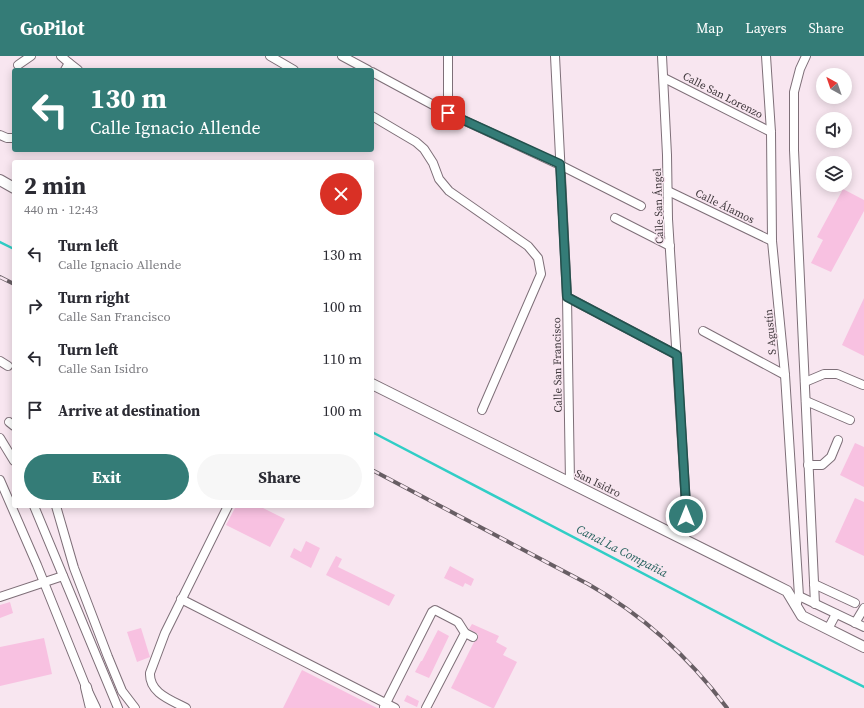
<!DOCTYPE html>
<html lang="en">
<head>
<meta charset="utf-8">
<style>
  body { margin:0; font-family:"Source Serif 4",serif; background:#f7f7f7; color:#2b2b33; height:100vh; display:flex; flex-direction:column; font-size:15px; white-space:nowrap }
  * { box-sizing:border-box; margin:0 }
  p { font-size:13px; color:#7c7c81 }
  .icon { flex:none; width:22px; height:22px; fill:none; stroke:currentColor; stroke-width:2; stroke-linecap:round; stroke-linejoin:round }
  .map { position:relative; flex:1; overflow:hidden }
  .side { position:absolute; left:12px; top:104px; width:362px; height:348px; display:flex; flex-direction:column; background:#fff; border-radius:4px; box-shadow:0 2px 10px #0003 }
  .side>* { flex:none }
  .top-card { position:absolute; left:12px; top:12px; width:362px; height:84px; border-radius:4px; box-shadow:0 2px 10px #0003; background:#347c77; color:#fff; overflow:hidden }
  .needle { width:26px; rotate:320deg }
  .fabs { position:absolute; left:816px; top:12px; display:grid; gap:8px }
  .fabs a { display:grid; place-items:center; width:36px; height:36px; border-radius:50%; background:#fff; box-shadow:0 2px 10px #0003; font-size:20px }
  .pin { position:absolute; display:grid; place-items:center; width:34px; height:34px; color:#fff; margin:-17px; border-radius:8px; box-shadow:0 2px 6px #0006 }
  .me { position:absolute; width:44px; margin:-22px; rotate:0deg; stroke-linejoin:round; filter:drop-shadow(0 0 3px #0008) }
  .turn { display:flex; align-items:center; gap:14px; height:84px; padding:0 12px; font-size:18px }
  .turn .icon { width:52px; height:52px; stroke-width:2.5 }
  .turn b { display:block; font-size:28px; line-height:34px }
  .round { display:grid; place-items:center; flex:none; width:42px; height:42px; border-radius:21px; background:#f7f7f7 }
  .summary { display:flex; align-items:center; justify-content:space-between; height:68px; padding:0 12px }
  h1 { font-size:24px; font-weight:700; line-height:30px }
  .button { display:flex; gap:8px; margin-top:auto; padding:8px 12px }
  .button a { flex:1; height:46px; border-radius:24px; background:#347c77; color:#fff; font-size:16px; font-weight:700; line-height:46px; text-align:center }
  .button a+a { background:#f7f7f7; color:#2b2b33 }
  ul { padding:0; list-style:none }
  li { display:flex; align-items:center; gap:12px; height:52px; padding:0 12px }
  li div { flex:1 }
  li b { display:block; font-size:15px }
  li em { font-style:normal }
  header { display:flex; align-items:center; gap:24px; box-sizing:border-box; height:56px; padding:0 20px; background:#347c77; color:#fff }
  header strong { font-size:19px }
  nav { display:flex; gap:22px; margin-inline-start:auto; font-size:14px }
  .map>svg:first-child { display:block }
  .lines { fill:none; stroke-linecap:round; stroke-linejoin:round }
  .stream { stroke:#31cec6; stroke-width:2.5 }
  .building { fill:#f8c1e1 }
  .minor-casing { stroke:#7e6f78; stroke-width:10 }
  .major-casing { stroke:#7e6f78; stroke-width:12 }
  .minor { stroke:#fff; stroke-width:8 }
  .major { stroke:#fff; stroke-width:10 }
  .rail-casing { stroke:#685e64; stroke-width:4 }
  .rail { stroke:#f8e6f0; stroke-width:2.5; stroke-dasharray:8; stroke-linecap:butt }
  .route-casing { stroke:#22514d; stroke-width:10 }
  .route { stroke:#347c77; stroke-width:7 }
  .labels { text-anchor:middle; stroke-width:3; stroke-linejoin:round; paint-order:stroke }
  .street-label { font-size:11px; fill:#3e373b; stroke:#f8e6f0 }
  .water-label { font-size:12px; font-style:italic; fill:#27625e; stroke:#f8e6f0 }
</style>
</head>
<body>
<header>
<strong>GoPilot</strong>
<nav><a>Map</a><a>Layers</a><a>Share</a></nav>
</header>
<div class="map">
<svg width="864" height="652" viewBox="0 0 864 652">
  <rect width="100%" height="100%" fill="#f8e6f0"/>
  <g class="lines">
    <!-- stream -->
    <g class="stream">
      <path d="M0 186 14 193"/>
      <path d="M372 376 782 590 864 631"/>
    </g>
  </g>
  <!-- building -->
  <g class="building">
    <path d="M843 133 864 144V155L831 216 811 207 823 184 817 181Z"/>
    <path d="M864 242V300L842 289Z"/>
    <path d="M855 387 864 391V431L840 419Z"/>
    <path d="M855 442 864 446V500L835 486Z"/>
    <path d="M236 450H259L285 463 270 491 226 469Z"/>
    <path d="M306 485 320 492 311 512 290 501 294 492 301 496Z"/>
    <path d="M336 500 342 503 338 511 395 539 389 550 326 519Z"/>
    <path d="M450 510 474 523 471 530 465 527 463 531 444 522Z"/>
    <path d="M10 546 13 557 0 562V549Z"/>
    <path d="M472 568 499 580 496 586 507 592 503 599 517 606 494 652H492L451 632 474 586 478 583V578L469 573Z"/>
    <path d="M141 572 150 601 137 606 127 576Z"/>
    <path d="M438 574 449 580 429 622 415 616 421 605H422Z"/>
    <path d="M44 582 52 618 0 630V591Z"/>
    <path d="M302 614 377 652H283Z"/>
    <path d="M407 639 419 645 417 651 404 645Z"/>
  </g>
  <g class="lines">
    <defs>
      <g id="minor">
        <path d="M61 0 69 7 65 14"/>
        <path d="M270 0 294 14"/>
        <path d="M342 0 368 14"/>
        <path d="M448 0V57"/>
        <path d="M555 0 567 241 570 426"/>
        <path d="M662 0 667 99 668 163 686 449 685 484"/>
        <path d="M766 0 771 76 772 185 785 319 799 540 796 550"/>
        <path d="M806 0 800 13 794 36V94L815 548"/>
        <path d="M69 7 78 14"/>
        <path d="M18 9 31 0"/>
        <path d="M372 16 448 57 560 109 641 150"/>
        <path d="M664 22 771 76"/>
        <path d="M372 60 416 86 424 93 433 107 439 123 449 135 528 190 538 202 541 218 482 354"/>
        <path d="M0 79 7 82H14"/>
        <path d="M668 135 772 185"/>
        <path d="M615 162 670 190"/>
        <path d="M567 241 677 299"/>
        <path d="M703 275 785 319"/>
        <path d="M0 305 8 310"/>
        <path d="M805 326 824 318H837L863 329"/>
        <path d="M806 345 850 364"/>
        <path d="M9 366 14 370"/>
        <path d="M0 382 14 405"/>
        <path d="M808 409H822L831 401 838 384"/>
        <path d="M0 424 37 509 86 631 96 652"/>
        <path d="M34 450 118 652"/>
        <path d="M56 450 74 512 108 601 122 635 135 652"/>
        <path d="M814 528 855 547"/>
        <path d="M799 540 864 571"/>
        <path d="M0 541 63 520"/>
        <path d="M181 543 395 652"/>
        <path d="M855 567 864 552"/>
        <path d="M828 573 836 558"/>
        <path d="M465 577 473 581"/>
        <path d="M384 651 432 556 435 554 458 566 465 577 426 652"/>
        <path d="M186 652C171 644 149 637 150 617L165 577 228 450"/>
      </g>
      <g id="major">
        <path d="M0 124 14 132"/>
        <path d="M372 328 787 535 802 560 864 591"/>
        <path d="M86 631 91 652"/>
      </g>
    </defs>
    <!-- minor casing -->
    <use href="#minor" class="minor-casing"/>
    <!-- major casing -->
    <use href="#major" class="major-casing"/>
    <!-- minor -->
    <use href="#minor" class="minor"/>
    <!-- major -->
    <use href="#major" class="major"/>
    <defs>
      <g id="rail">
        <path d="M0 221 14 228"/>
        <path d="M372 414 588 528C643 559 689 601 727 652"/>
      </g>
    </defs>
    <!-- rail casing -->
    <use href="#rail" class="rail-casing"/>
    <!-- rail -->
    <use href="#rail" class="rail"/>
  </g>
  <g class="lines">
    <defs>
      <path id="route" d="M448 57 560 108 567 241 677 299 686 449V460"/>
    </defs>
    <!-- route casing -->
    <use href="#route" class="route-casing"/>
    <!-- route -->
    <use href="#route" class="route"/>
  </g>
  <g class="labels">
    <!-- street labels -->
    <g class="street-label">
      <text transform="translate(723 39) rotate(27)" y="4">Calle San Lorenzo</text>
      <text transform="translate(658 150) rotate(-92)" y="4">Calle San Ángel</text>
      <text transform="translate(725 150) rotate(26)" y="4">Calle Álamos</text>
      <text transform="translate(770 276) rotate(-95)" y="4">S Agustín</text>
      <text transform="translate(557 309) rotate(-91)" y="4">Calle San Francisco</text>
      <text transform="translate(598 427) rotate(26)" y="4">San Isidro</text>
    </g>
    <!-- water labels -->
    <g class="water-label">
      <text transform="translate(622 495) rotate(27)" y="4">Canal La Compañia</text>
    </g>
  </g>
</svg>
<div class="fabs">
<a><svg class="needle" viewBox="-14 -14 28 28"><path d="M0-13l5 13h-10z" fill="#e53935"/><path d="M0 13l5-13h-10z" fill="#7c7c81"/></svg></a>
<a><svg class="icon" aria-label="sound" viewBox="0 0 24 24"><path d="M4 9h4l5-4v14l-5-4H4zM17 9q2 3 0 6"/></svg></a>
<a><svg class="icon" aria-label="layers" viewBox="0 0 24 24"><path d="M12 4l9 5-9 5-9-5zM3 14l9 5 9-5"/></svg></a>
</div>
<div class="pin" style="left:448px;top:57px;background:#d93025"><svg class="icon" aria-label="arrive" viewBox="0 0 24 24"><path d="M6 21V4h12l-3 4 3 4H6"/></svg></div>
<svg class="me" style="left:686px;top:460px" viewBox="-20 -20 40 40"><circle r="17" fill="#347c77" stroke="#fff" stroke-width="3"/><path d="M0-11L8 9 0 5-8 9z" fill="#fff"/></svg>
<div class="top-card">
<div class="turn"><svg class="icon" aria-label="left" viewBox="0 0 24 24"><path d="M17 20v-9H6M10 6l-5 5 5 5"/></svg><div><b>130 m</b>Calle Ignacio Allende</div></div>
</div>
<section class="side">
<div class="summary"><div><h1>2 min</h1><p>440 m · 12:43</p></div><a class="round" style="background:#d93025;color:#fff"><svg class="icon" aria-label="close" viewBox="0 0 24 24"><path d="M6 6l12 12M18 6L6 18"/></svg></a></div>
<ul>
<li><svg class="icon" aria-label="left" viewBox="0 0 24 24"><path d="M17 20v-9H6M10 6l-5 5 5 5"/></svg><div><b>Turn left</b><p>Calle Ignacio Allende</p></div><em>130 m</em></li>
<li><svg class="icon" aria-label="right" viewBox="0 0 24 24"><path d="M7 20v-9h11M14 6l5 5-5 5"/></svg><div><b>Turn right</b><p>Calle San Francisco</p></div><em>100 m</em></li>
<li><svg class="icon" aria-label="left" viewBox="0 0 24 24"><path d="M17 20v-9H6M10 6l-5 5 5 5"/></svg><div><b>Turn left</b><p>Calle San Isidro</p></div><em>110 m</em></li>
<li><svg class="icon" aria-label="arrive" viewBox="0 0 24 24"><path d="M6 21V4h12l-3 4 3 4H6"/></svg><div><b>Arrive at destination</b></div><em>100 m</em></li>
</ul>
<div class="button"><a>Exit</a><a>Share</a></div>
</section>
</div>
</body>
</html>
